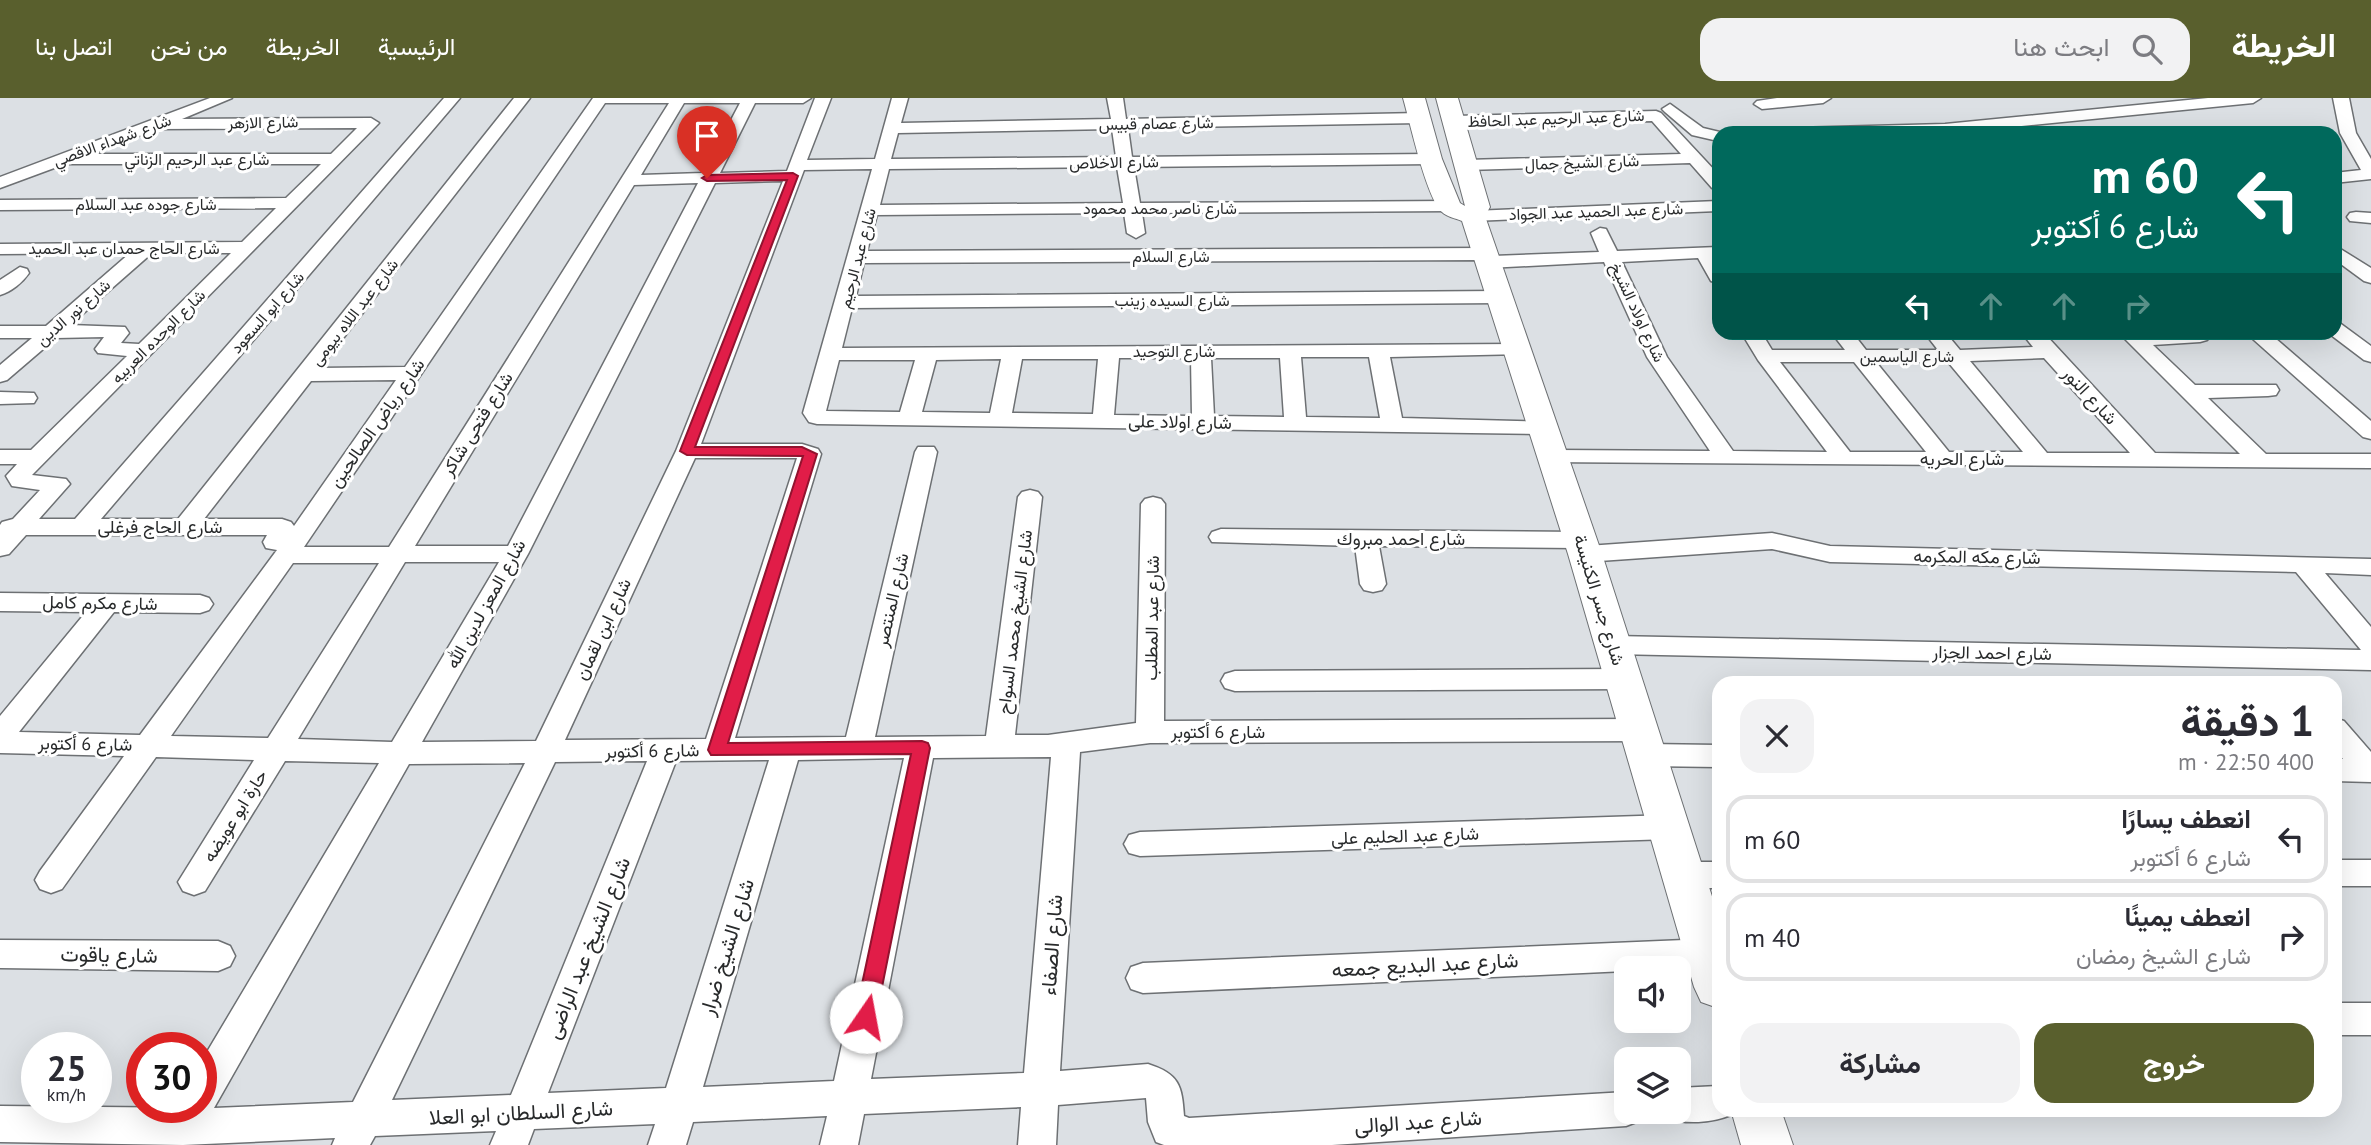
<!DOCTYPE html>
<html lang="ar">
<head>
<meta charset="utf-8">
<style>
  body { margin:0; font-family:"PT Sans",Vazirmatn,sans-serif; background:#f2f2f3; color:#2b2b33; direction:rtl; height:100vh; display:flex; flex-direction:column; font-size:26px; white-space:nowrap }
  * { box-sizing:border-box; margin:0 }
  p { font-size:23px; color:#7c7c81 }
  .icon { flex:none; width:38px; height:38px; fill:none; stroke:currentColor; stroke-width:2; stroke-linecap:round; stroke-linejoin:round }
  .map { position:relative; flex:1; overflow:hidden; direction:ltr }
  .sheet { position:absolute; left:1712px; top:578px; width:630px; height:441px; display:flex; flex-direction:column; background:#fff; border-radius:21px; box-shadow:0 7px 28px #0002; direction:rtl }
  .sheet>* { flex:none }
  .top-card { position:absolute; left:1712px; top:28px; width:630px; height:214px; border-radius:21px; box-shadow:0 7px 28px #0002; direction:rtl; background:#00695c; color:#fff; overflow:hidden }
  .tools { position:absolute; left:1614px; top:858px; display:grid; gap:14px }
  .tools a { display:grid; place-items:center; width:77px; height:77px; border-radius:14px; background:#fff; box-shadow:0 7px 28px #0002; font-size:35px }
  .speed { position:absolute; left:21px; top:934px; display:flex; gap:14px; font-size:35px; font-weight:700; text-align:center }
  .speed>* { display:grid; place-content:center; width:91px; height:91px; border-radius:50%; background:#fff; box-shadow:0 7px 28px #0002; line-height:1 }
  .speed small { font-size:18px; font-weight:400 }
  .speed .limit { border:10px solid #d22; background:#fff; color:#111 }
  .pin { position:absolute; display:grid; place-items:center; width:60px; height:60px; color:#fff; margin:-72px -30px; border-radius:50% 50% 50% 0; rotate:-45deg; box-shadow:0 0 7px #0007 }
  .pin .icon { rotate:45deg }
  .me { position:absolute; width:77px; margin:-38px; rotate:12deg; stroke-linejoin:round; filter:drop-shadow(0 0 5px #0008) }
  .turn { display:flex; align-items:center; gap:24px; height:147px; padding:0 28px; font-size:32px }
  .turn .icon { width:91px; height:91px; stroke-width:2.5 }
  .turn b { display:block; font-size:49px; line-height:60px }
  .lanes { display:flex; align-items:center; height:66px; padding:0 28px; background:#0003; justify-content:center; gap:35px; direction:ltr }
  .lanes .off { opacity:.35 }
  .round { display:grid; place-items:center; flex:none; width:74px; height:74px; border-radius:21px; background:#f2f2f3 }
  .headline { display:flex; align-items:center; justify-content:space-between; height:119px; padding:0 28px }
  h1 { font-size:42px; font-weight:700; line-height:52px }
  .button { display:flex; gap:14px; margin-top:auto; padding:14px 28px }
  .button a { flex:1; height:80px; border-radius:21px; background:#595f2d; color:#fff; font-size:28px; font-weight:700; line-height:80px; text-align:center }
  .button a+a { background:#f2f2f3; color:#2b2b33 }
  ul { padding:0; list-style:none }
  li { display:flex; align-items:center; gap:21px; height:88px; margin:0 14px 10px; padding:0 14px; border:4px solid #e1e1e2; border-radius:21px }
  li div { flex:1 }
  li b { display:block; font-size:26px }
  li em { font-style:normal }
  header { display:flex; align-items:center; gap:42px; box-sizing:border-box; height:98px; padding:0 35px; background:#595f2d; color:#fff }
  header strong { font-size:33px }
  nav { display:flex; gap:38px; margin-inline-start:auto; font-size:24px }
  .search { width:490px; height:63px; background:#f2f2f3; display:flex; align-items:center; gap:18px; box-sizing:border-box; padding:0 24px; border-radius:21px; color:#7c7c81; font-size:26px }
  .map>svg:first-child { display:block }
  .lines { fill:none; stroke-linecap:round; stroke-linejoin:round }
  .minor-casing { stroke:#6d7073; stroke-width:3 }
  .secondary-casing { stroke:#6d7073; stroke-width:2 }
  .minor { fill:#fff; fill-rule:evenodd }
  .secondary { fill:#fff; fill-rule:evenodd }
  .route { fill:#e11d48; stroke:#92132f; stroke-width:2 }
  .labels { text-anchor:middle; stroke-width:6; stroke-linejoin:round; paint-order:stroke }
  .far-street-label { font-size:16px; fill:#282a2b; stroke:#fff }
  .street-label { font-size:18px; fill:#282a2b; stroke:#fff }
  .near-street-label { font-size:21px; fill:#282a2b; stroke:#fff }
</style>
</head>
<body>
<header>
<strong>الخريطة</strong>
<div class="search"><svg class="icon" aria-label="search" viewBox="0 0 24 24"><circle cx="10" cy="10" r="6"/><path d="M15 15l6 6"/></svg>ابحث هنا</div>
<nav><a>الرئيسية</a><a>الخريطة</a><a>من نحن</a><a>اتصل بنا</a></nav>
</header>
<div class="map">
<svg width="2371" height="1047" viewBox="0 0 2371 1047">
  <rect width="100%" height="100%" fill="#dce0e4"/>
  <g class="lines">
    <defs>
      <g id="minor">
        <path d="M210 0H232L182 21 371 20 379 25 32 377 66 381 70 386 39 421H75L444 0H460L101 421H178L514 0H530L320 270 405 269 593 0H811L803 5H755L720 75 787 73 815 0H831L807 62 875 61 892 0H908L901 25 1111 21 1107 0H1123L1126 21 1420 15 1428 20 1420 25 1128 30 1132 59 1431 56 1439 61 1431 66 1134 69 1140 105 1449 103 1458 108 1449 113 1142 115 1145 135 1136 140 1127 135 1124 115 877 117 867 153 1485 150 1491 152 1493 158 1599 154 1591 135 1600 130 1606 131 1617 153 1718 149V159L1716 160 1718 164V185L1711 183 1698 160 1622 164 1667 259 1733 353 1827 354 1758 262 1741 234H1761L1772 252H1845L1831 234H1852L1866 252H1938L1924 234H1945L1960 252 2033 249 2021 234H2043L2155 355 2240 356 2118 234H2208L2210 238 2207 242 2200 244 2153 247 2195 287H2276L2279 292 2276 297 2268 298 2208 300 2266 356H2371V370L1546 364 1543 359 1546 354 1554 352 1710 353 1647 259 1604 164 1488 170 1481 168 1480 162 864 165 856 198 1499 193 1509 199 1499 205 852 210 842 250 1517 246 1524 248 1527 252 1524 256 1390 259 1402 320 1552 324 1555 329 1552 334 1544 336 817 326 809 324 803 315 872 71 804 72 701 346H802L818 351 821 356 735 640 846 639 915 354 918 349H934L937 354 875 639 986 638 1018 399 1022 394 1030 392 1038 394 1042 399 1015 637H1048L1136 625 1141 406 1145 401 1153 399 1161 401 1165 406 1164 623 1639 621 1649 625 1653 632 1649 639 1639 643 1150 645 1080 654 1060 973 1148 966C1179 976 1182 987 1184 1018L1189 1020 1626 994V1013H1643L1639 1023 1626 1028 1332 1047H1164L1156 1044 1148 1024 1146 1000 1058 1007 1056 1047H1018L1021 1009 864 1016 858 1047H820L827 1018 693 1024 686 1047H648L655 1026 534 1031 528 1047H490L496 1033 375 1038 370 1047H332L335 1040 183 1047 0 1044V1008L201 1010V964L379 665 285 663 205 793 194 797 183 793 178 784 254 662 156 659 62 791 51 795 40 791 35 782 40 773 124 658 0 655V618L86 514 0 513V495L200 497 209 500 213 506 209 512 200 515 114 514 19 634 140 637 277 452 266 450 263 444 267 437H26L9 456 0 458V427L2 424 13 421 40 392 12 388 6 378 17 366H0V352H31L127 258 98 255 95 251 104 239 56 240 7 282 0 284V267L32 240H0V228H46L130 155 0 156V146L242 144 276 110 0 112V102L286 100 321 66H65L0 90V79ZM605 5H669L389 449H304ZM684 5H740L703 75 641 77ZM357 30 331 56H91L157 31ZM1112 31 1116 59 891 61 898 35ZM1117 69 1123 105 880 107 889 71ZM783 83 676 353 536 643 422 644 528 456 715 85ZM698 85 508 448H415L634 87ZM152 155H231L139 246 121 245 129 235 125 229 70 227ZM1301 259H1369L1380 320 1306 319ZM1119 260H1191L1192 318 1114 317ZM1211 260H1280L1284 319 1214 318ZM2044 260 2130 355H2047L1970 263ZM1001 261 990 315 922 314 936 262ZM1022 261H1098L1093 316 1012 315ZM839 262H915L900 314 826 313ZM1780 264H1854L1926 354H1850ZM1876 264H1948L2023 354H1949ZM396 282 294 428 291 424 282 421H204L311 283ZM695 360H797L706 641 565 642ZM405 464H499L392 644 298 641ZM293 465H379L268 640 171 638ZM1051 659 1024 975 871 981 933 660ZM904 660 834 983 703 989 798 662ZM769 662 666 990 548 995 676 663ZM647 663 511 997 392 1002 555 664ZM525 665 353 1004 214 1010 409 666Z"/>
        <path d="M1777 0H1831L1823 5 1762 11 1754 6 1757 3Z"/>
        <path d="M2208 0H2261L2253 5 1952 35H1786L1794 30 1945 26Z"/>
        <path d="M2333 0H2349L2356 35 2371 61V81L2334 85V75L2361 72 2340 35Z"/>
        <path d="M1670 6 1703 30 1724 35H1718V43L1692 37 1665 14 1662 11Z"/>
        <path d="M1656 13 1661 15 1718 76V91L1712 90 1690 65 1467 72 1459 67 1467 62 1681 56 1652 23 1455 28 1447 23 1455 18Z"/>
        <path d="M1718 103V113L1473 123 1464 118 1473 113Z"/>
        <path d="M2356 114 2371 115V125L2350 123 2347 119 2350 115Z"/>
        <path d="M2334 147 2371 170V185L2364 183 2334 161Z"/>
        <path d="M20 169 27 171 29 175C23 184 11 194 0 197V182Z"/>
        <path d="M2334 224 2341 226 2371 248V264L2364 262 2327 234H2334Z"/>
        <path d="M2245 234H2268L2371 323V341L2363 339Z"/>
        <path d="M0 294 34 295 37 300 34 305 0 306Z"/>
        <path d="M1221 431 1580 434 1589 436 1592 442 1587 448 1772 435 1830 448 2371 461V477L2325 475 2371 529V572L1613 556 1604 554 1600 547 1604 540 1613 538 2361 552 2296 474 1830 464 1772 451 1585 464 1576 462 1573 456 1578 450 1379 448 1386 486 1382 492 1373 494 1364 492 1360 486 1355 448 1212 444 1209 439 1212 434Z"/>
        <path d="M1624 571 1634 574 1638 581 1634 588 1624 591 1235 593 1225 590 1221 583 1225 576 1235 573Z"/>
        <path d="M2334 620 2344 623 2371 654V684L2334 683V661H2343L2334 650Z"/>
        <path d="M1647 646 1718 647V669L1647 668 1637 665 1632 657 1637 649Z"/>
        <path d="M1670 717 1681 720 1685 729 1681 738 1670 741 1140 758 1129 755 1124 746 1129 737 1140 734Z"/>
        <rect x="2334" y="762" width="37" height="26"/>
        <path d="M1684 764H1718V790H1684L1673 786 1668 777 1673 768Z"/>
        <path d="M1708 841 1718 844V866L1708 869 1626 870V873L1143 895 1131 891 1126 880 1131 869 1143 865Z"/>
        <path d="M0 842 218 843 230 848 235 858 230 868 218 873 0 870Z"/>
        <rect x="2334" y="905" width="37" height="32"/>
        <path d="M1718 988V1012H1733L1731 1017C1711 1025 1685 1027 1665 1019L1662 1013H1678V990Z"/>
      </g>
      <g id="secondary">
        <path d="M1403 0H1425L1442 61 1460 105 1465 108 1436 0H1458L1490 109 1485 118 1602 456 1718 817V910L1701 904 1694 889 1568 456 1462 123C1455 120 1447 119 1442 114 1426 99 1410 24 1403 0Z"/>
        <path d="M1731 1012H1781L1793 1047H1741Z"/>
      </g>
    </defs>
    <!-- minor casing -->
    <use href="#minor" class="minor-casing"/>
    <!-- secondary casing -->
    <use href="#secondary" class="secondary-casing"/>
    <!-- minor -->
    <use href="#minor" class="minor"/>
    <!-- secondary -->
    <use href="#secondary" class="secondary"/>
  </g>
  <!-- route -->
  <path class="route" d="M793 75 798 78 695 349H802L817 356 728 645 922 643 928 645 930 650 876 919 873 926 866 928 858 926 855 919 911 656 711 657 708 652 803 358 687 357 680 353 787 82 707 83 702 80 707 77Z"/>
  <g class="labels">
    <!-- far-street labels -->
    <g class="far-street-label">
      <text transform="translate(1556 20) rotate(-2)" y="6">شارع عبد الرحيم عبد الحافظ</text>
      <text transform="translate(263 24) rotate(-1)" y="6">شارع الازهر</text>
      <text transform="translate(1156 25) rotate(-1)" y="6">شارع عصام قبيس</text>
      <text transform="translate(112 42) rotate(-20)" y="6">شارع شهداء الاقصي</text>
      <text x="197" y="67">شارع عبد الرحيم الزناتي</text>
      <text transform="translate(1114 64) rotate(-1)" y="6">شارع الاخلاص</text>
      <text transform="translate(1582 64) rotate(-2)" y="6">شارع الشيخ جمال</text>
      <text x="146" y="112">شارع جوده عبد السلام</text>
      <text x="1160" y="116">شارع ناصر محمد محمود</text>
      <text transform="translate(1596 113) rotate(-2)" y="6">شارع عبد الحميد عبد الجواد</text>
      <text x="124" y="156">شارع الحاج حمدان عبد الحميد</text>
      <text x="1171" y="164">شارع السلام</text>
      <text transform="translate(857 160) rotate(-75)" y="6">شارع عبد الرحيم</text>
      <text x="1172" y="208">شارع السيده زينب</text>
      <text transform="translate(73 214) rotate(-41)" y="6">شارع نور الدين</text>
      <text transform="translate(267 214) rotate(-49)" y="6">شارع ابو السعود</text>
      <text transform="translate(354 214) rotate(-52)" y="6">شارع عبد اللاه بيومى</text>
      <text transform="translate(1638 214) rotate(65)" y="6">شارع اولاد الشيخ</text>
      <text transform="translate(158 238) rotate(-45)" y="6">شارع الوحده العربيه</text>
      <text x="1174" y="259">شارع التوحيد</text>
      <text x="1907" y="264">شارع الياسمين</text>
    </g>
    <!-- street labels -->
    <g class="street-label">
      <text transform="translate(2090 298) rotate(47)" y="6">شارع النور</text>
      <text transform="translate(1180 324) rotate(1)" y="6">شارع اولاد على</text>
      <text transform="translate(377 325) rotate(-55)" y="6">شارع رياض الصالحين</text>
      <text transform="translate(477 326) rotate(-58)" y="6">شارع فتحى شاكر</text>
      <text x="1962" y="367">شارع الحريه</text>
      <text x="160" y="435">شارع الحاج فرغلى</text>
      <text x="1401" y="447">شارع احمد مبروك</text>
      <text transform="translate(1977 459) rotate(1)" y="6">شارع مكه المكرمه</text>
      <text transform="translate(892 502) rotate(-77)" y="6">شارع المنتصر</text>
      <text transform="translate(1599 502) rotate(73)" y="6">شارع جسر الكنيسة</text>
      <text transform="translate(100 505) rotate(1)" y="6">شارع مكرم كامل</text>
      <text transform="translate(486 506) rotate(-61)" y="6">شارع المعز لدين الله</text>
      <text transform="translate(1152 520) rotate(-89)" y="6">شارع عبد المطلب</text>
      <text transform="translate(1015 524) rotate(-83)" y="6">شارع الشيخ محمد السواح</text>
      <text transform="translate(603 531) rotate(-65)" y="6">شارع ابن لقمان</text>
      <text transform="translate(1992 555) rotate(1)" y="6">شارع احمد الجزار</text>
      <text x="1218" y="640">شارع 6 أكتوبر</text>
      <text transform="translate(85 646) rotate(1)" y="6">شارع 6 أكتوبر</text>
      <text transform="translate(652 653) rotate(-1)" y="6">شارع 6 أكتوبر</text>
      <text transform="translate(235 718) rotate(-58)" y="6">حارة ابو عويضه</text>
      <text transform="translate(1405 738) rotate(-2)" y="6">شارع عبد الحليم على</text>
    </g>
    <!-- near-street labels -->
    <g class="near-street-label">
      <text transform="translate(1052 847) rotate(-86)" y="7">شارع الصفاء</text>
      <text transform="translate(727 849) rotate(-73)" y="7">شارع الشيخ ضرار</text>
      <text transform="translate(588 850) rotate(-68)" y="7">شارع الشيخ عبد الراضى</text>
      <text transform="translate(109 857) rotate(1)" y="7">شارع ياقوت</text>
      <text transform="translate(1425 867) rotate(-3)" y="7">شارع عبد البديع جمعه</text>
      <text transform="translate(521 1015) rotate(-3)" y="7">شارع السلطان ابو العلا</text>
      <text transform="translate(1418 1024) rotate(-4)" y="7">شارع عبد الوالى</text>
    </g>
  </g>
</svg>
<div class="tools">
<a><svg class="icon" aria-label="sound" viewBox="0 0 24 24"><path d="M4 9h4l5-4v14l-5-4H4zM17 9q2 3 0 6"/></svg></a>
<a><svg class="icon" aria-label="layers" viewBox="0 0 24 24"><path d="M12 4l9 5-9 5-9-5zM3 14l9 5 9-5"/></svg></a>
</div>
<div class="speed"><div>25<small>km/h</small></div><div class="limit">30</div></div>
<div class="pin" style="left:707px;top:80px;background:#d93025"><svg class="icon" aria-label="arrive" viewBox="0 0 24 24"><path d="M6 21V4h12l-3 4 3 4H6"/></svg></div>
<svg class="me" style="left:866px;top:919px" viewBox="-20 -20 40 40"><circle r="19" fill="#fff"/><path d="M0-13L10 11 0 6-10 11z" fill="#e11d48"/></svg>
<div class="top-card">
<div class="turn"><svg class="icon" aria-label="left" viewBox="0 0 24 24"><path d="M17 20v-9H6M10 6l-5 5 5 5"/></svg><div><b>60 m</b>شارع 6 أكتوبر</div></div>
<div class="lanes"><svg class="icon" aria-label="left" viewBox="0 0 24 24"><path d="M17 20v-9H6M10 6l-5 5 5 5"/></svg><svg class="icon off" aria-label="ahead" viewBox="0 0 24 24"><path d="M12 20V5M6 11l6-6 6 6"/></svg><svg class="icon off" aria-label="ahead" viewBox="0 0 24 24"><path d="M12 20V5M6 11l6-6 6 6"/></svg><svg class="icon off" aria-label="right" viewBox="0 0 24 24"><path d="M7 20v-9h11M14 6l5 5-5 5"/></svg></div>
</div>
<section class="sheet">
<div class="headline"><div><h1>1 دقيقة</h1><p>400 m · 22:50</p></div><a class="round"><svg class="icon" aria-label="close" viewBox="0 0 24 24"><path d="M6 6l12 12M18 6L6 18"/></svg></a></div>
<ul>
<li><svg class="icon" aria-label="left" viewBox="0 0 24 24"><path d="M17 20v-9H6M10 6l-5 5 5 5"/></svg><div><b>انعطف يسارًا</b><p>شارع 6 أكتوبر</p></div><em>60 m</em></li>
<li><svg class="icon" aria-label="right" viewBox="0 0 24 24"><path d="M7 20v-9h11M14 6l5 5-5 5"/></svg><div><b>انعطف يمينًا</b><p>شارع الشيخ رمضان</p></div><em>40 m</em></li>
</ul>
<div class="button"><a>خروج</a><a>مشاركة</a></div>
</section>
</div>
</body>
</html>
